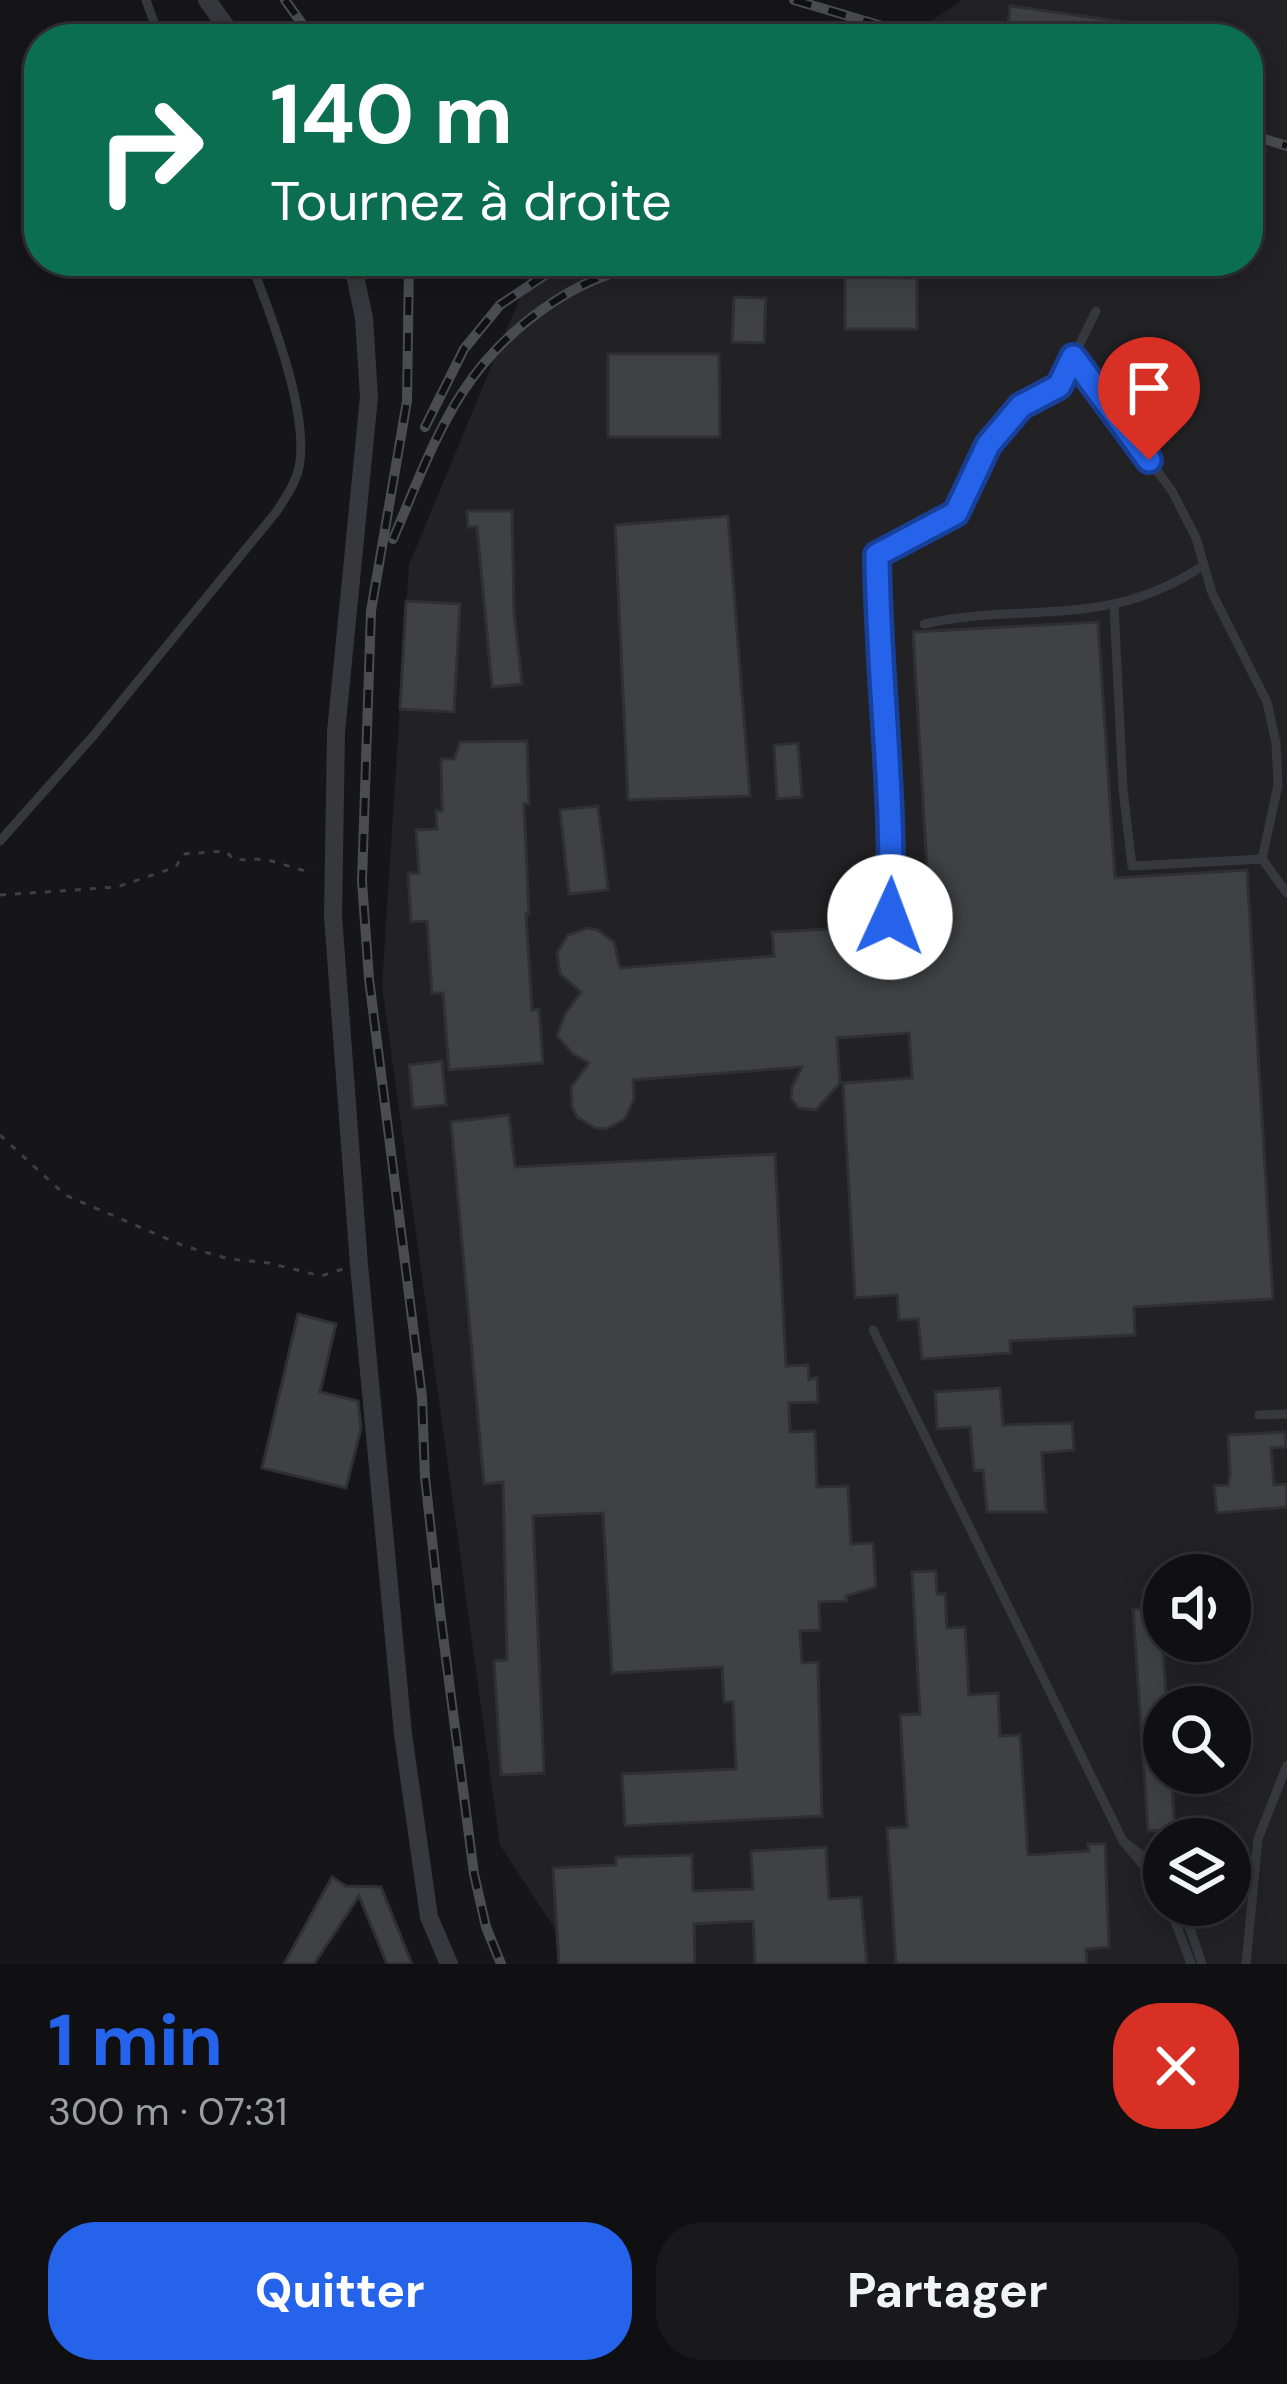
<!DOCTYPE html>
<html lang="fr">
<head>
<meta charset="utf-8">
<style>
  body { margin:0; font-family:"DM Sans",sans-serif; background:#19191b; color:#f1f3f6; height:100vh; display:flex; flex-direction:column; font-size:45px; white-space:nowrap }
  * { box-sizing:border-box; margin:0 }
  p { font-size:39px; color:#9c9d9f }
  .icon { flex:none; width:66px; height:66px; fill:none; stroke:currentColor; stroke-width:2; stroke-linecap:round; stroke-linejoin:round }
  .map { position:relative; height:1964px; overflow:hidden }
  .drawer { display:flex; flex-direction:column; background:#101012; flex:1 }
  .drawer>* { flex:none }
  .hud { position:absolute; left:24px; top:24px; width:1239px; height:252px; border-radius:48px; box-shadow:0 6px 30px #0003,0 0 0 3px #303032; background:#0b6e4f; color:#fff; overflow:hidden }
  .buttons { position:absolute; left:1143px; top:1554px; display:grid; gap:24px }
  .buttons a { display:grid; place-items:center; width:108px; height:108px; border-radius:50%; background:#101012; box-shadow:0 6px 30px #0003,0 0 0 3px #303032; font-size:60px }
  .pin { position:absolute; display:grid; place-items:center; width:102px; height:102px; color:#fff; margin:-123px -51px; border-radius:50% 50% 50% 0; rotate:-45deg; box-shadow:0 0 12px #0007 }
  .pin .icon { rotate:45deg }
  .me { position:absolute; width:132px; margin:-66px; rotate:2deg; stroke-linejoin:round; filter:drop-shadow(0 0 9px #0008) }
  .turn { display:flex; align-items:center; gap:42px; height:252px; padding:0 48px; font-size:54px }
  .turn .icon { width:156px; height:156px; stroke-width:2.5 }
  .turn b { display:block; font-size:84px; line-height:102px }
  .round { display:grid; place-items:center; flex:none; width:126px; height:126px; border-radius:48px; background:#19191b }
  .head { display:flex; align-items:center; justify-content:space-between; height:204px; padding:0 48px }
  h1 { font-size:72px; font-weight:700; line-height:90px; color:#2563eb }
  .cta { display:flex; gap:24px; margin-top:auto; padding:24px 48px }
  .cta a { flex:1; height:138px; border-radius:48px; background:#2563eb; color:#fff; font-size:48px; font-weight:700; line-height:138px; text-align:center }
  .cta a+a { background:#19191b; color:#f1f3f6 }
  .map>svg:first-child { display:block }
  .built { fill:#222225; fill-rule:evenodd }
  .building { fill:#404145; stroke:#303034; stroke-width:3 }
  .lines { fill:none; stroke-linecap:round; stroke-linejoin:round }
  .path { stroke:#3d3f44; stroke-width:3; stroke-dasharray:6 9; stroke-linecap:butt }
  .service { stroke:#37383d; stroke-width:9 }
  .minor { stroke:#37383d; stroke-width:18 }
  .rail-casing { stroke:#4a4c52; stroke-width:10 }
  .rail { stroke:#111113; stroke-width:6; stroke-dasharray:18; stroke-linecap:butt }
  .route-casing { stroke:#184099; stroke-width:30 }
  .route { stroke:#2563eb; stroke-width:21 }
</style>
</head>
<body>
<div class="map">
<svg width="1287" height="1964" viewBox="0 0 1287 1964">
  <rect width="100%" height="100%" fill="#161618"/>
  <!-- built -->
  <path class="built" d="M962 0H1287V1964H578L500 1845 382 986 409 565 535 261H1248V39H904ZM1164 1575H1230V1641H1164ZM1164 1707H1230V1773H1164ZM1164 1839H1230V1905H1164Z"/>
  <!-- building -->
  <g class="building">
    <path d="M1010 6 1184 30 1183 39H1061L1007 32Z"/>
    <path d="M845 277 917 278V329H845Z"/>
    <path d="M734 297 766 298 764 343 732 342Z"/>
    <path d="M608 354H719L720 437H608Z"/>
    <path d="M467 511H512L514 611 522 684 492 687 477 527H468Z"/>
    <path d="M728 516 750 796 628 800 615 525Z"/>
    <path d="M406 601 460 604 454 712 400 709Z"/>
    <path d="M1098 622 1115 878 1247 870 1273 1299 1134 1307 1135 1335 1010 1341 1011 1353 922 1359 918 1319 899 1320 897 1295 855 1298 843 1083 912 1078 909 1033 837 1038 840 1083 816 1110 799 1108 791 1099 792 1087 802 1067 633 1080 634 1099 625 1119 606 1129 595 1128 577 1117 572 1107 571 1087 589 1063 573 1054 557 1036 565 1014 581 992 560 974 557 953 568 935 587 928 598 930 614 942 620 968 774 956 772 932 891 926 930 920 913 632Z"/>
    <path d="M527 741 529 804H524L529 914H526L532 1010 539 1009 543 1063 449 1070 443 993H432L427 921 411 922 408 873H419L416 830 437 829 436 811H442L441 759H454L460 742Z"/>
    <path d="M798 743 802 797 777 799 774 745Z"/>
    <path d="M598 806 608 890 569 894 560 810Z"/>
    <path d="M442 1061 446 1105 413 1108 409 1065Z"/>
    <path d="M509 1115 515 1167 775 1154 786 1366 808 1365 809 1380 817 1377 818 1402 789 1403 790 1432 815 1431 817 1487 848 1486 851 1544 873 1543 876 1587 846 1596 847 1601 819 1602 820 1630 800 1631 802 1663 818 1662 822 1816 625 1826 622 1774 736 1769 733 1702H724L722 1667 612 1673 603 1513 533 1516 544 1773 501 1775 494 1661 507 1660 503 1482 484 1484 451 1122Z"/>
    <path d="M298 1314 336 1324 320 1392 358 1401 361 1428 346 1488 262 1468Z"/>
    <path d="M1000 1388 1003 1425 1072 1423 1074 1450 1042 1453 1046 1512H987L983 1470 974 1471 970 1427 937 1429 935 1392Z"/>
    <path d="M1285 1432 1286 1447 1271 1448 1274 1485 1287 1484V1507L1217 1513 1214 1486 1228 1485 1230 1474 1228 1435Z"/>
    <path d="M936 1571 937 1594H945L947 1628 965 1627 969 1695 998 1693 1000 1736 1020 1735 1028 1855 1089 1851 1088 1844H1105L1109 1947 1086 1949 1087 1964H896L887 1828 907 1827 900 1715 920 1714 912 1572Z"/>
    <path d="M1160 1608 1167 1707 1164 1773H1171L1175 1829 1148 1831 1133 1609Z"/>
    <path d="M826 1847 829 1899 861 1897 867 1964H755L753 1921 694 1924 695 1964H559L553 1868 616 1865V1857L692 1855 693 1891 753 1889 751 1851Z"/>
    <path d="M332 1877 346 1886 381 1887 412 1964H387L359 1896 314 1964H284Z"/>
  </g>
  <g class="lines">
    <!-- path -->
    <g class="path">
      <path d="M0 895 117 887 176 867 183 854 226 851 234 860 265 859 305 871 312 867"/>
      <path d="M0 1135 65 1195 184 1246 229 1259 269 1263 321 1276 343 1269"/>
    </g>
    <!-- service -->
    <g class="service">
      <path d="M146 0 160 39"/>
      <path d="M1073 357 1172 491 1196 538 1212 593 1267 702 1276 743 1278 785 1262 859 1132 866 1123 789 1114 605"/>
      <path d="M924 624C1027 601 1106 631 1204 565"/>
      <path d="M0 841 94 735 277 511C287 495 298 480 300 461 307 407 270 312 250 261"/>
      <path d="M1262 859 1287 893"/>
      <path d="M890 917C895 795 878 676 877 555L956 513 988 445 1021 406 1059 386 1096 311"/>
      <path d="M873 1330 1123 1841"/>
      <path d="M1259 1415 1287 1414"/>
      <path d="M1164 1872 1123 1841 1164 1890"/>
      <path d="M1169 1905 1191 1964"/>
      <path d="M1182 1905 1202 1964"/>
      <path d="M1246 1964 1258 1839 1287 1765"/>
    </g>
    <!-- minor -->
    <g class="minor">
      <path d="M207 0 235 39"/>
      <path d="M352 261 364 318 369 397 336 732 333 916 359 1265 403 1734 429 1917 449 1964"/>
    </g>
    <defs>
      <g id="rail">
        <path d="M285 0 313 39"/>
        <path d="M794 0 926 39"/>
        <path d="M1248 134 1287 146"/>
        <path d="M409 261 407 401 371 611 362 881 369 979 422 1397 425 1477 440 1612 474 1874 486 1927 501 1964"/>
        <path d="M425 427 464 349 500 305 566 261"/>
        <path d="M393 539C436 439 459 363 555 301 590 278 625 266 666 261"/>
      </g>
    </defs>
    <!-- rail casing -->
    <use href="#rail" class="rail-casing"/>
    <!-- rail -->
    <use href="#rail" class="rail"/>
  </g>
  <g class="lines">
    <defs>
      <path id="route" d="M890 917C895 796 878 676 877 555L956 513 988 445 1021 406 1059 386 1073 357 1149 460"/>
    </defs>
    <!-- route casing -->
    <use href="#route" class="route-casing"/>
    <!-- route -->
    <use href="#route" class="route"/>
  </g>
</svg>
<div class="buttons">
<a><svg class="icon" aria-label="sound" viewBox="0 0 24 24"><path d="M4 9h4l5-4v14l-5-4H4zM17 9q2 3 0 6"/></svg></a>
<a><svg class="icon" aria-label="search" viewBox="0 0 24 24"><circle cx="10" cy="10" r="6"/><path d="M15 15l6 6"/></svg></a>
<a><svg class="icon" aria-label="layers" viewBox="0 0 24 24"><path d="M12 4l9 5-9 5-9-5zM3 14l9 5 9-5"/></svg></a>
</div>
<div class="pin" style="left:1149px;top:460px;background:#d93025"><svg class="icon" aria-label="arrive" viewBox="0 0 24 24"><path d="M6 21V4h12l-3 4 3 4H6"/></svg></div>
<svg class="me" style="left:890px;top:917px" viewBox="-20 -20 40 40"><circle r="19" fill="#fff"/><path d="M0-13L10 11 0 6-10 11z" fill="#2563eb"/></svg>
<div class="hud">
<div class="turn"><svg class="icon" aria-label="right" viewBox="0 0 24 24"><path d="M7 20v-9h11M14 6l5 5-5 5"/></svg><div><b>140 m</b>Tournez à droite</div></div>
</div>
</div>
<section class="drawer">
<div class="head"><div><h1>1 min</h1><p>300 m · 07:31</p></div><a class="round" style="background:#d93025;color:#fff"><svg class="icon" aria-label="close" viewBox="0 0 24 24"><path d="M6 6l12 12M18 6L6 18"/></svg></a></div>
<div class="cta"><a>Quitter</a><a>Partager</a></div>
</section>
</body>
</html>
